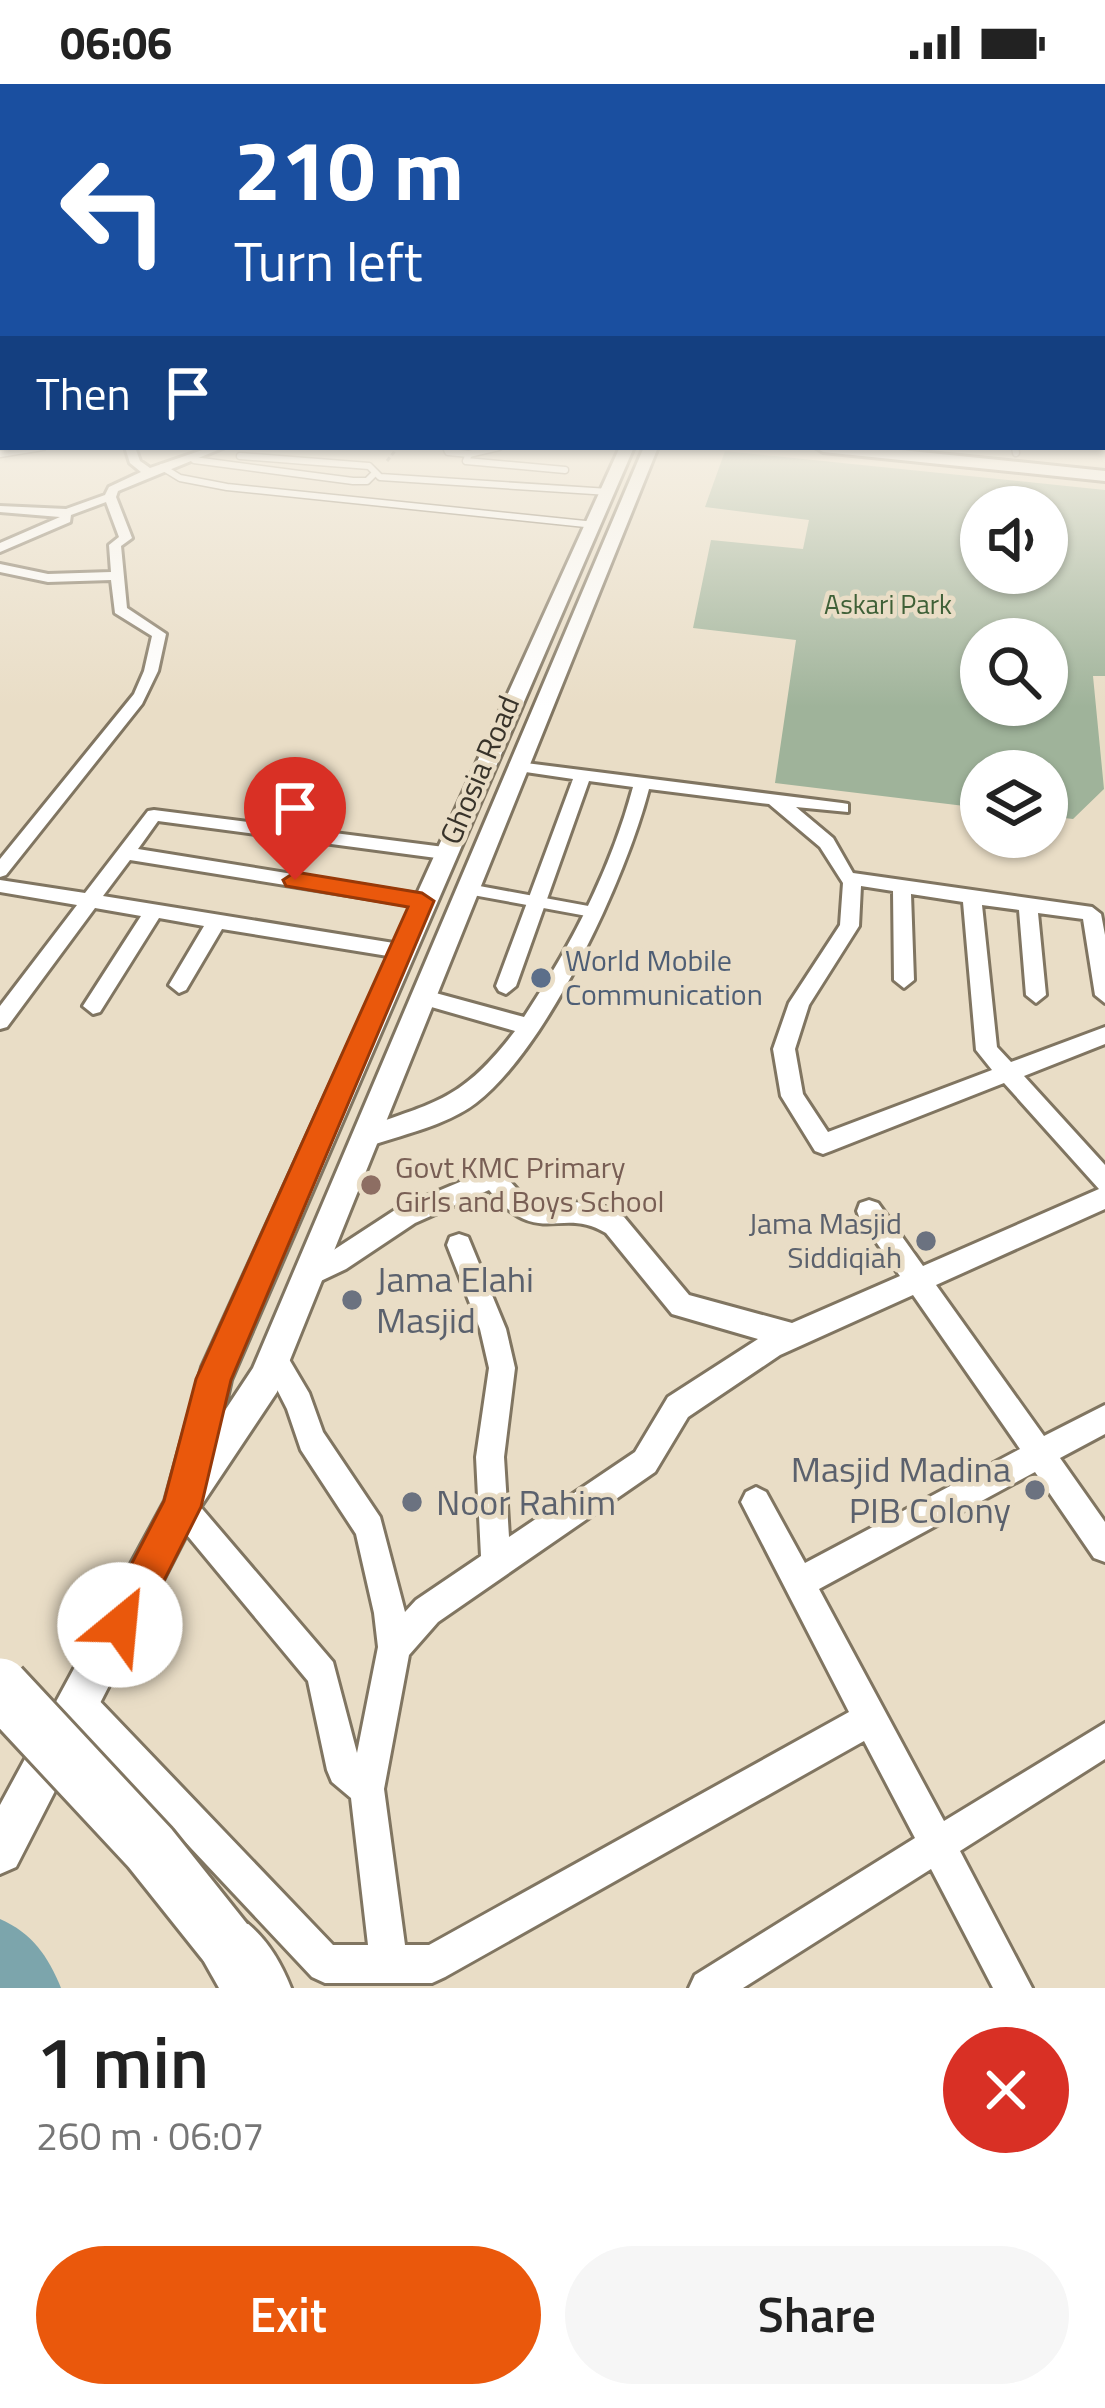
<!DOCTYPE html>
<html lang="en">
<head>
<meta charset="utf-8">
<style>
  body { margin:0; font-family:"Titillium Web",sans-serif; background:#f6f6f6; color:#222; height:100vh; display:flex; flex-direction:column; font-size:45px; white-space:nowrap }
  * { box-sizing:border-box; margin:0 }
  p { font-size:39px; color:#767676 }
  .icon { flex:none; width:66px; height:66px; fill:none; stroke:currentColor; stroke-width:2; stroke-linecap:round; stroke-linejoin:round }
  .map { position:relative; height:1904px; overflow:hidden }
  .panel { display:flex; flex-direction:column; background:#fff; flex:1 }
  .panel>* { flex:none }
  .top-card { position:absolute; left:0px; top:0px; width:1107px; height:366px; box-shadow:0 3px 9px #0004; background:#1a4fa0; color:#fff; overflow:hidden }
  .fabs { position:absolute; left:960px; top:402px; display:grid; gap:24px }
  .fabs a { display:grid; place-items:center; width:108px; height:108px; border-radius:50%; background:#fff; box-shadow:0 3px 9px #0004; font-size:60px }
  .pin { position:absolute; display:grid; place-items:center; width:102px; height:102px; color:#fff; margin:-123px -51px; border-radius:50% 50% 50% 0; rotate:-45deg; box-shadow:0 0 12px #0007 }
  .pin .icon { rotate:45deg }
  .me { position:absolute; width:132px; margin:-66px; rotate:28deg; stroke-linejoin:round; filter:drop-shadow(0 0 9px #0008) }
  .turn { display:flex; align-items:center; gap:42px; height:252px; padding:0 36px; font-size:54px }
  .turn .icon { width:156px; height:156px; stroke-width:2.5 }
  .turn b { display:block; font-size:84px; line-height:102px }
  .then { display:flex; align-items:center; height:114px; padding:0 36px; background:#0003; gap:24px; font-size:45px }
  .round { display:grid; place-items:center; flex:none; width:126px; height:126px; border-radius:63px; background:#f6f6f6 }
  .overview { display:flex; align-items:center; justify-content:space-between; height:204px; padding:0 36px }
  h1 { font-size:72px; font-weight:600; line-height:90px }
  .button { display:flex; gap:24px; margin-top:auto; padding:24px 36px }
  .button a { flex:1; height:138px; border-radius:72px; background:#ea580c; color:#fff; font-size:48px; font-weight:600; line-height:138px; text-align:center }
  .button a+a { background:#f6f6f6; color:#222 }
  .status { display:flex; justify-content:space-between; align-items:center; height:84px; padding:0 60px; background:#fff; direction:ltr }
  .status svg { height:33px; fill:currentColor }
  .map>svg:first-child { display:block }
  .green { fill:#9fb39a; fill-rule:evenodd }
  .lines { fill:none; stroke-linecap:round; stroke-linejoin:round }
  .river { fill:#7ca5ac; fill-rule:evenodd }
  .lane-far1-casing { stroke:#807561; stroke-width:9 }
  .lane-casing { stroke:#807561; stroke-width:16 }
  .street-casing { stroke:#807561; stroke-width:6 }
  .secondary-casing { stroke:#807561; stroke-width:6 }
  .primary-casing { stroke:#807561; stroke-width:6 }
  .highway-casing { stroke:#807561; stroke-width:6 }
  .path { stroke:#8b8373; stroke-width:3; stroke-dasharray:4.5 3; stroke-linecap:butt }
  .lane-far1 { stroke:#fff; stroke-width:6 }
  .lane { stroke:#fff; stroke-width:10 }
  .street { fill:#fff; fill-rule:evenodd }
  .secondary { fill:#fff; fill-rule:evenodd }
  .primary { fill:#fff; fill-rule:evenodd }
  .highway { fill:#fff; fill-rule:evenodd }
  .highway-bridge-casing { stroke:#807561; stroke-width:63; stroke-linecap:butt }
  .highway-bridge { stroke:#fff; stroke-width:57 }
  .route { fill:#ea580c; stroke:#983908; stroke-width:3 }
  .service-dot { fill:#5c6f8a; stroke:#e9ddc6; stroke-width:4.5 }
  .education-dot { fill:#8d6e63; stroke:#e9ddc6; stroke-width:4.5 }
  .worship-dot { fill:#6b7280; stroke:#e9ddc6; stroke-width:4.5 }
  .labels { text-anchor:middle; stroke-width:9; stroke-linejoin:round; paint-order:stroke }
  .far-park-label { font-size:27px; fill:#3f6037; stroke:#e9ddc6 }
  .street-label { font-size:30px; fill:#38332a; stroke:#e9ddc6 }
  .service-label { font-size:30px; fill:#4e5e75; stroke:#e9ddc6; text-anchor:start }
  .education-label { font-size:30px; fill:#785e54; stroke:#e9ddc6; text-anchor:start }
  .worship-label { font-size:30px; fill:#5b616d; stroke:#e9ddc6; text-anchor:end }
  .near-worship-label { font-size:36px; fill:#5b616d; stroke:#e9ddc6; text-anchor:start }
</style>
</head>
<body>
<div class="status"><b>06:06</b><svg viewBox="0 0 49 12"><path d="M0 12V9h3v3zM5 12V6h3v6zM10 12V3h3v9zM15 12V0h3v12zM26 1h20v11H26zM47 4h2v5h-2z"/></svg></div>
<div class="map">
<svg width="1105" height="1904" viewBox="0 0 1105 1904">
  <rect width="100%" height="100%" fill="#e9ddc6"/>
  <!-- green -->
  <path class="green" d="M725 367 1105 406V592H1093L1104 705 1073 735 1047 732V687H981V724L775 699 796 556 693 544 711 456 803 465 809 436 705 423ZM981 423H1047V489H981ZM981 555H1047V621H981Z"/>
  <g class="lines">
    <!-- river -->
    <path class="river" d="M0 1835C32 1849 48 1872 61 1904H0Z"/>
    <defs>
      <g id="lane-far1">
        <path d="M446 363 448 368 469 370 499 363"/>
        <path d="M1015 363 1016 369"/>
        <path d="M0 370 43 363"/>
        <path d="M469 370 466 377 565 386"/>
        <path d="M240 372 369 382 380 393 609 408"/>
        <path d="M194 376 353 397H367L373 391"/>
        <path d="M162 383 180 394 227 403 595 441"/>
      </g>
      <path id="lane" d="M468 805 593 828"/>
      <g id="street">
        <path d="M125 363H135L140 377 150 384 211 363H225L118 407 116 413 132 454 121 462 127 524 166 550 158 587 142 620 6 791 0 793V775L134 610 144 587 152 552 115 529 111 496 48 498 0 488V480L48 490 111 488 109 461 119 453 106 418 71 431 70 438 0 468V459L60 433 0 428V422L66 425 105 411 109 403 141 388 130 379Z"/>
        <path d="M518 678 842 719 848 720V728L796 723 833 754 853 789 1092 823 1101 830 1105 851V919L1095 911 1083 835 1038 829 1046 911 1036 919 1026 911 1019 826 982 821 997 963 1011 978 1105 943V960L1024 992 1105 1081V1125L936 1201 1044 1352 1105 1321V1350L1060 1374 1105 1438V1478L1094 1474 1035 1388 819 1505 944 1737 1105 1639V1675L960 1767 1032 1904H993L931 1785 743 1904H689L695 1891 915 1754 864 1657 445 1893 432 1899H325L312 1893 67 1632 63 1620 67 1608 79 1604 91 1608 333 1861H368L351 1714 332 1698 327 1686 308 1597 172 1433 167 1423 172 1413 182 1408 192 1413 333 1578 357 1669 378 1563 374 1529 356 1450 301 1366 287 1325 261 1274 265 1265 274 1261 283 1265 309 1309 323 1348 380 1433 405 1528 416 1516 481 1472 476 1373 489 1284 480 1245 447 1161 450 1153 459 1150 468 1153 506 1245 515 1284 504 1373 509 1453 635 1368 668 1313 758 1255 672 1230 606 1149C560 1121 539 1166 489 1106L415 1139 346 1185 308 1203 299 1199 295 1191 299 1183 329 1169 398 1124 493 1084 501 1087 524 1113 537 1119 595 1118 624 1133 689 1211 792 1239 900 1192 860 1135 857 1127 860 1119 869 1116 878 1119 923 1182 1099 1105 1004 999 831 1067 823 1070 815 1067 781 1012 773 965 789 919 840 841 843 799 820 763 769 720 649 705C626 794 548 963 476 1019 446 1042 400 1051 364 1064L356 1061 353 1054 356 1047C435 1017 460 1019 515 947L414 918 411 913 414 908 421 905 524 933C571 862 611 785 633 703L589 697 516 902 506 910 499 907 496 902 573 695 512 686 510 683ZM861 802 893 807 894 896 904 904 914 896 911 810 963 818 976 966 992 986 828 1048 803 1010 795 965 809 921 859 842ZM913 1211 1020 1365 805 1479 766 1408 756 1403 746 1408 741 1418 849 1628 429 1861H405L384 1705 409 1571 438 1538 655 1388 688 1333 780 1271Z"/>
        <path d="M154 726 444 763 453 769 444 775 158 737 138 765 422 811 431 817 422 823 130 776 103 812 400 860 410 867 400 874 222 845 186 906 179 909 169 901 204 842 159 834 100 928 93 930 83 922 141 832 95 824 7 943 0 945V922L77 821 0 808V796L85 809 148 727Z"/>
      </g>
      <path id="secondary" d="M620 363H634L231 1296 224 1328 253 1284 644 363H658L277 1308 201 1422 16 1783 0 1790V1721L165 1417 202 1283Z"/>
      <path id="primary" d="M815 363H872L1105 387V397L823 368Z"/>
      <path id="highway" d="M225 1826C258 1840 278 1871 291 1904H219L193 1858 203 1836Z"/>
    </defs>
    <!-- lane-far1 casing -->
    <use href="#lane-far1" class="lane-far1-casing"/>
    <!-- lane casing -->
    <use href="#lane" class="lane-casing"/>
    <!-- street casing -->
    <use href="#street" class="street-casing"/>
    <!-- secondary casing -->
    <use href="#secondary" class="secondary-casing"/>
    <!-- primary casing -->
    <use href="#primary" class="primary-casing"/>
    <!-- highway casing -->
    <use href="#highway" class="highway-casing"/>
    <!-- path -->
    <path class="path" d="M387 377 398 363"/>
    <!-- lane-far1 -->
    <use href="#lane-far1" class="lane-far1"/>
    <!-- lane -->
    <use href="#lane" class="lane"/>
    <!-- street -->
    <use href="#street" class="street"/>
    <!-- secondary -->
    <use href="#secondary" class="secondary"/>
    <!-- primary -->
    <use href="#primary" class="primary"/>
    <!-- highway -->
    <use href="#highway" class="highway"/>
    <defs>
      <path id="highway-bridge" d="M0 1603 150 1764 225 1858"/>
    </defs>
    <!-- highway-bridge casing -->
    <use href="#highway-bridge" class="highway-bridge-casing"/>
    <!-- highway-bridge -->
    <use href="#highway-bridge" class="highway-bridge"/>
  </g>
  <!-- sky -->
  <linearGradient id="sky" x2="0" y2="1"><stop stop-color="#7daed0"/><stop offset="0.57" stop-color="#f5f0e5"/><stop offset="1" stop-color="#f5f0e5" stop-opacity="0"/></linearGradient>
  <rect width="1105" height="623" fill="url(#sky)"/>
  <!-- route -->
  <path class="route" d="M295 788 422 809 434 817 231 1296 201 1423 134 1556 120 1562 106 1556 100 1541 164 1417 196 1295 408 823 286 802 283 796Z"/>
  <!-- markers -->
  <circle class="service-dot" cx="541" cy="894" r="12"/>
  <circle class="education-dot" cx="371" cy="1101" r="12"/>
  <g class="worship-dot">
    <circle cx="926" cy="1157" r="12"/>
    <circle cx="352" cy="1216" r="12"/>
    <circle cx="1035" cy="1406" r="12"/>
    <circle cx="412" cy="1418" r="12"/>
  </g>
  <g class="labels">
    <!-- far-park labels -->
    <g class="far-park-label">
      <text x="888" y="530">Askari Park</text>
    </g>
    <!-- street labels -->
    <g class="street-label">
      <text transform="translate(480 686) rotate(-67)" y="10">Ghosia Road</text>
    </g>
    <!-- service labels -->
    <g class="service-label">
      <text x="565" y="887">World Mobile<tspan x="565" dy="34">Communication</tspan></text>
    </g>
    <!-- education labels -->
    <g class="education-label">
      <text x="395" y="1094">Govt KMC Primary<tspan x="395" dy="34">Girls and Boys School</tspan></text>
    </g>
    <!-- worship labels -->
    <g class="worship-label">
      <text x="902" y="1150">Jama Masjid<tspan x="902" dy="34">Siddiqiah</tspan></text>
    </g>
    <!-- near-worship labels -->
    <g class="near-worship-label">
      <text x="376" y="1208">Jama Elahi<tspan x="376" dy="41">Masjid</tspan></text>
      <text x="1011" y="1398" text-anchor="end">Masjid Madina<tspan x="1011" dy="41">PIB Colony</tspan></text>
      <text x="436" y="1431">Noor Rahim</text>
    </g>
  </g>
</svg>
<div class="fabs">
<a><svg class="icon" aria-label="sound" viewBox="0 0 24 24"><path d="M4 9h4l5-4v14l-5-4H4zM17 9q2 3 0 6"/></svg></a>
<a><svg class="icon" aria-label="search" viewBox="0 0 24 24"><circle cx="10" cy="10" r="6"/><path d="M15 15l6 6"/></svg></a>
<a><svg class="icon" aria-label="layers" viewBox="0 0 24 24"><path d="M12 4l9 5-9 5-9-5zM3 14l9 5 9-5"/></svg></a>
</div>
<div class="pin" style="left:295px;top:796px;background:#d93025"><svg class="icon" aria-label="arrive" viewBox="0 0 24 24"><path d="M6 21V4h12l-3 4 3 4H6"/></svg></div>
<svg class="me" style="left:120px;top:1541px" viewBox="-20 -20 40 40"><circle r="19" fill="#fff"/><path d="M0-13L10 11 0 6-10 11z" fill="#ea580c"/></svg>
<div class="top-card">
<div class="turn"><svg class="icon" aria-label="left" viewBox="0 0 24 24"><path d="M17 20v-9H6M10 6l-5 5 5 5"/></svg><div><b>210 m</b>Turn left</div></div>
<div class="then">Then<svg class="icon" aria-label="arrive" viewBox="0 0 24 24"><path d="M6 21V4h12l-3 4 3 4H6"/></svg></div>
</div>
</div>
<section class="panel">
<div class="overview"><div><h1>1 min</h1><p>260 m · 06:07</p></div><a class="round" style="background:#d93025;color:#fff"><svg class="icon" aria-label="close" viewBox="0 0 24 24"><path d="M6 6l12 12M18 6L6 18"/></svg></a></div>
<div class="button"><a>Exit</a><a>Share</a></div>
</section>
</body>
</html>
